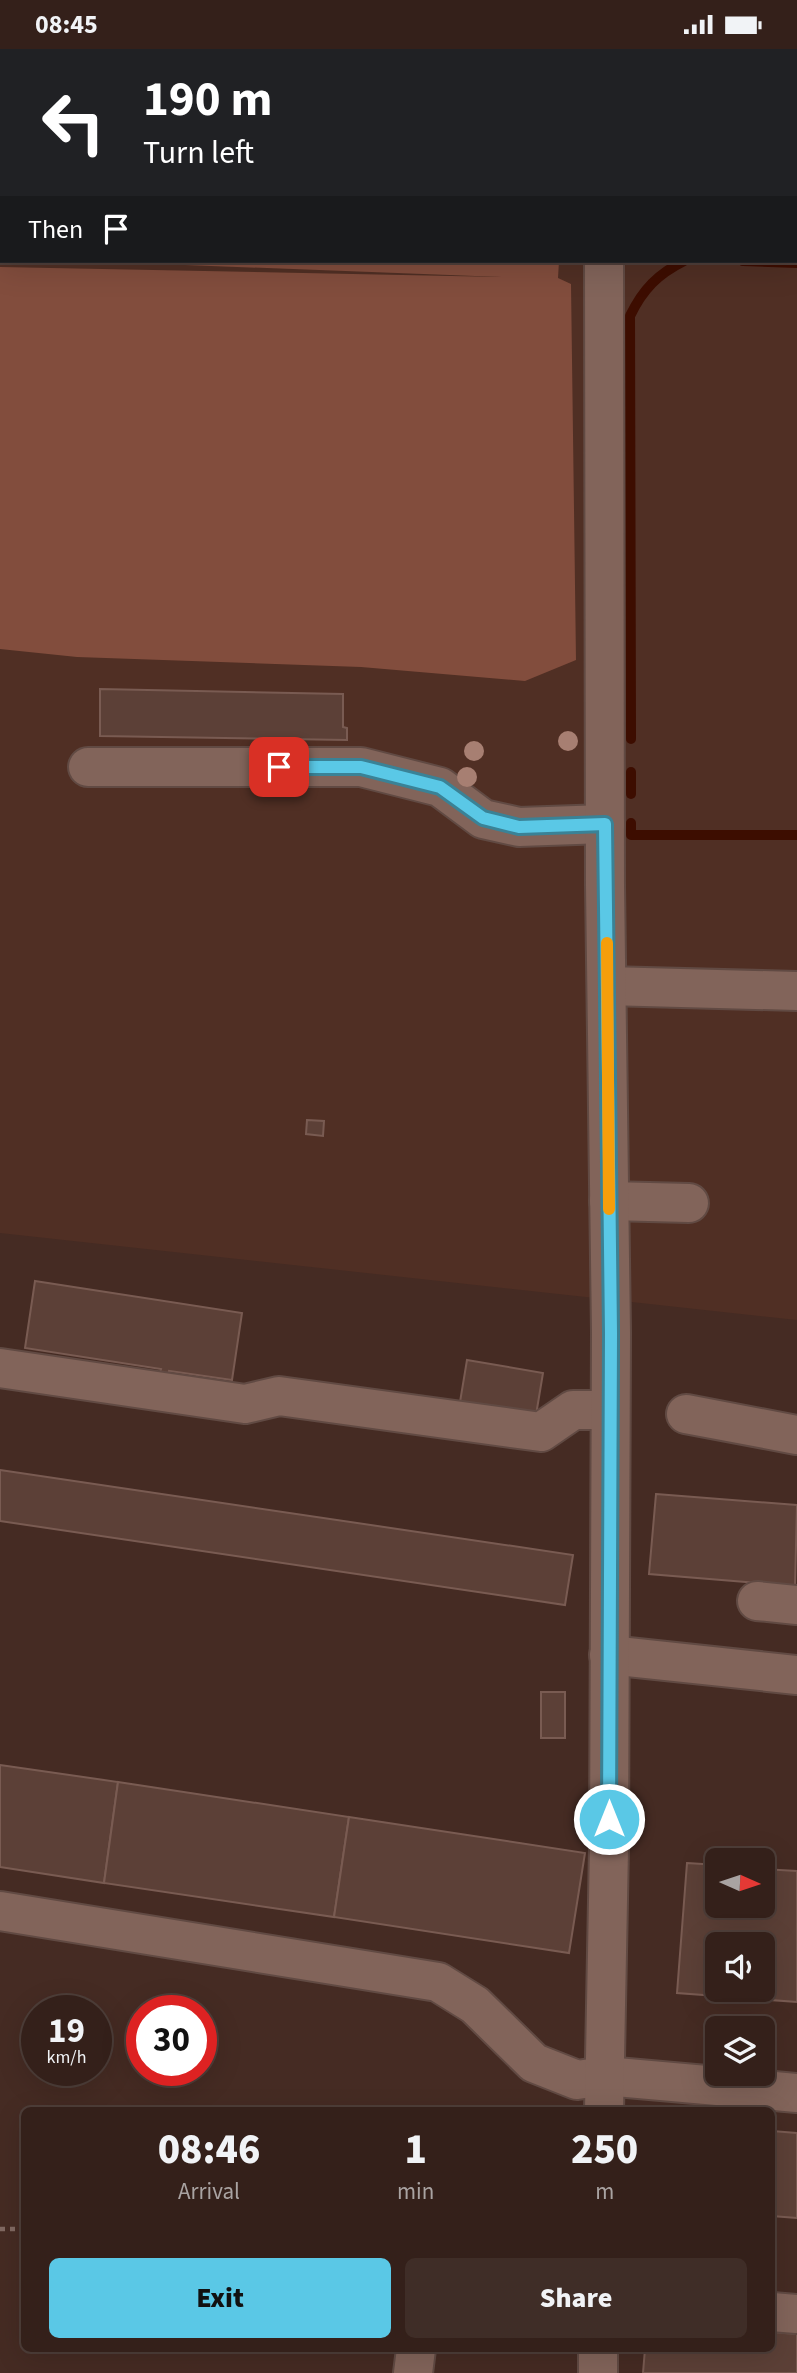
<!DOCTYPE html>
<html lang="en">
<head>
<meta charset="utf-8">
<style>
  body { margin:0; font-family:"Source Sans 3",sans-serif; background:#3f2d27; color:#f1f3f6; height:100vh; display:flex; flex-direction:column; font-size:26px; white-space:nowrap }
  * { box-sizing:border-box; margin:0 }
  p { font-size:23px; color:#a9a3a2 }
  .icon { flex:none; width:38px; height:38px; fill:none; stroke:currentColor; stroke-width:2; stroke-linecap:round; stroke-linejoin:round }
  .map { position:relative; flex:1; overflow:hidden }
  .sheet { position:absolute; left:21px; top:2058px; width:754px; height:245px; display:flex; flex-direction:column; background:#34201a; border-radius:10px; box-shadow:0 7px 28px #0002,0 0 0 2px #4e3e39 }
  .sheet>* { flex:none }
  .guide { position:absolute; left:0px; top:0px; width:798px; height:214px; box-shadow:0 7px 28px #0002,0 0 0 2px #4e3e39; background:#202124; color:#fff; overflow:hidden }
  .needle { width:46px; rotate:93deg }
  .tools { position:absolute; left:705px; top:1799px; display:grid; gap:14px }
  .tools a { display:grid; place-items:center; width:70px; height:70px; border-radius:10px; background:#34201a; box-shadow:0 7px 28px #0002,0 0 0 2px #4e3e39; font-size:35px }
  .speed { position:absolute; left:21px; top:1946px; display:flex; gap:14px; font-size:35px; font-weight:700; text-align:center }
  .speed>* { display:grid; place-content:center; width:91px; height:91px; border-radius:50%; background:#34201a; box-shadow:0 7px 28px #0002,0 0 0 2px #4e3e39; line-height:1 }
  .speed small { font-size:18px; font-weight:400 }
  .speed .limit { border:10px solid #d22; background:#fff; color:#111 }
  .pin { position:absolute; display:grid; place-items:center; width:60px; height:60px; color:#fff; margin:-30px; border-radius:14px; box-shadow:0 4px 10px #0006 }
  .me { position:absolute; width:77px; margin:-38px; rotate:0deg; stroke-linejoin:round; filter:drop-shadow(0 0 5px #0008) }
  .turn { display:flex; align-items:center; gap:24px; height:147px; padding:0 28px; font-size:32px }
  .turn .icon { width:91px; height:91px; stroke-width:2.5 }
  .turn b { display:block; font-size:49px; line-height:60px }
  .then { display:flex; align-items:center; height:66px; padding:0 28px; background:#0003; gap:14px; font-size:26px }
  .eta { display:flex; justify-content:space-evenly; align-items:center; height:119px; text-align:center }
  .eta b { font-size:42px; font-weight:800; line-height:49px }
  .button { display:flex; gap:14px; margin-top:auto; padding:14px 28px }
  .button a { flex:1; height:80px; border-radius:10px; background:#5ac8e6; color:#111; font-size:28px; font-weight:800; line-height:80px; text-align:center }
  .button a+a { background:#3f2d27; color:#f1f3f6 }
  .status { display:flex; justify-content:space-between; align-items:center; height:49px; padding:0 35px; background:#34201a; direction:ltr }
  .status svg { height:19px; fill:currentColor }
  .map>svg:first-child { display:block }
  .built { fill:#502f24; fill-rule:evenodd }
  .green { fill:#824d3d }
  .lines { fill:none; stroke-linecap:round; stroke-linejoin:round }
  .stream { stroke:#3d0d00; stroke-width:10 }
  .building { fill:#5c4037; stroke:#795b52; stroke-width:2; fill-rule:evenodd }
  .minor-casing { stroke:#614a43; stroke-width:42 }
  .path { stroke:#816962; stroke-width:4.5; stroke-dasharray:5 5; stroke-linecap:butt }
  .minor { stroke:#82645a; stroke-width:38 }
  .tree { fill:#a77f72 }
  .route-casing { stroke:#3a8296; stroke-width:18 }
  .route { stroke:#5ac8e6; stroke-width:12 }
  .slow { stroke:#f59e0b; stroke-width:12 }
</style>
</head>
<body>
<div class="status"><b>08:45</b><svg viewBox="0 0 49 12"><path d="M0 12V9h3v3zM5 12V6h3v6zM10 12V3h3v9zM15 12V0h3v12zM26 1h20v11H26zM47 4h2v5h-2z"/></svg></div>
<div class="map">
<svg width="797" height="2324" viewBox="0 0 797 2324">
  <rect width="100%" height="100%" fill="#452b23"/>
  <!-- built -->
  <path class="built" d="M0 0H797V1271L0 1184ZM2 2H796V212H2Z"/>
  <!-- green -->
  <g class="green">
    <path d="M0 0H564L2 2V209Z"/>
    <path d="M81 212H559L558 229 571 235 576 611 525 632 361 618 77 608 0 600V218L501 228Z"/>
  </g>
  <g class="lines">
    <!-- stream -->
    <g class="stream">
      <path d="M0 128H2"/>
      <path d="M796 164H797"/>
      <path d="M743 212 797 214"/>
      <path d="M631 690 630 267C643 240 658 225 684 212"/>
      <path d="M631 745V723"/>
      <path d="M631 774V786H797"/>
    </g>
  </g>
  <!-- building -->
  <g class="building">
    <path d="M446 0H484L477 2Z"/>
    <path d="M100 640 343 645V678L347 679V691L100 687Z"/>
    <path d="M307 1071 324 1072 323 1087 306 1085Z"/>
    <path d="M35 1232 242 1264 232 1331 169 1322 168 1328 159 1326 161 1320 25 1299Z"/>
    <path d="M467 1311 543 1324 535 1372 459 1359Z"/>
    <path d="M0 1421 573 1506 565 1556 0 1472Z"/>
    <path d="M656 1445 797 1456 795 1537 649 1525Z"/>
    <rect x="541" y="1643" width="24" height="46"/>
    <path d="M0 1716 118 1733 104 1834 0 1818Z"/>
    <path d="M118 1733 349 1768 334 1868 104 1834Z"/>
    <path d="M349 1768 585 1804 569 1904 334 1868Z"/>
    <path d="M687 1814 718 1816V1857H763V1820L797 1822V1953L677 1944ZM718 1895H763V1941H718Z"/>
    <path d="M772 2082 797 2084V2169L772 2167Z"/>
    <path d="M772 2283 797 2285V2324H643L645 2300H772Z"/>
  </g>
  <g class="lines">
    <defs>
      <g id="minor">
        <path d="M601 0V2"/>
        <path d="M88 718H361L440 738 483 770 519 778 605 775"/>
        <path d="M607 937 797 942"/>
        <path d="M609 1152 689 1154"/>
        <path d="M0 1319 245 1355 279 1347 541 1383 573 1361H610"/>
        <path d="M686 1365 797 1386"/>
        <path d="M757 1552 797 1556"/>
        <path d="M609 1606 797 1626"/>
        <path d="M0 1862 438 1933 475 1956 534 2014 577 2031 605 2027 797 2044"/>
        <path d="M604 2062 609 1798 611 1284 605 836 604 212"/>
        <path d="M772 2263 797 2265"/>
        <path d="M413 2324 416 2300"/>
        <path d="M598 2324V2300"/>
      </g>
    </defs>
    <!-- minor casing -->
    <use href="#minor" class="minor-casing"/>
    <!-- path -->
    <path class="path" d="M0 2180H24"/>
    <!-- minor -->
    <use href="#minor" class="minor"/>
  </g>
  <!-- trees -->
  <g class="tree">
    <circle cx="568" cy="692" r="10"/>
    <circle cx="474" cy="702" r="10"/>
    <circle cx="467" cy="728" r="10"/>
  </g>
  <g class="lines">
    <defs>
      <path id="route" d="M279 718H361L440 738 483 769 519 778 605 775 611 1284 609 1770"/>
    </defs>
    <!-- route casing -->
    <use href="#route" class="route-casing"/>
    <!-- route -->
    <use href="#route" class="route"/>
    <!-- slow -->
    <path class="slow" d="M607 894 609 1160"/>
  </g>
</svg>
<div class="tools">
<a><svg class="needle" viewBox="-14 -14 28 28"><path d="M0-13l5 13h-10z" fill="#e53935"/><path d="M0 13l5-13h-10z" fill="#a9a3a2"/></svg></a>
<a><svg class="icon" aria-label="sound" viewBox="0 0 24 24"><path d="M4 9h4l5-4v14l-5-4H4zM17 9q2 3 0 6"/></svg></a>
<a><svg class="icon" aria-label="layers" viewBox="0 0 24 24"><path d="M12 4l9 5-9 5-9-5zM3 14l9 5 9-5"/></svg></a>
</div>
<div class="speed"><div>19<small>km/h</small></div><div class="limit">30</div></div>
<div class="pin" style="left:279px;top:718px;background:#d93025"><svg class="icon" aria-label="arrive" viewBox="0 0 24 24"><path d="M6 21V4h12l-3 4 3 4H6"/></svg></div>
<svg class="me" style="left:609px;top:1770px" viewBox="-20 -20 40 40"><circle r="17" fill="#5ac8e6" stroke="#fff" stroke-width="3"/><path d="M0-11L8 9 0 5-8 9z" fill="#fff"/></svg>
<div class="guide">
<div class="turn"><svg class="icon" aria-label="left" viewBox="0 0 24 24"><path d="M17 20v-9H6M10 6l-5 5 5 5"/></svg><div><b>190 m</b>Turn left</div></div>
<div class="then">Then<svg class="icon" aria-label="arrive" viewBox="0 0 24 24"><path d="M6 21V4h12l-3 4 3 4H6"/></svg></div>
</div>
<section class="sheet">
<div class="eta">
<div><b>08:46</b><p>Arrival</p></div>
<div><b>1</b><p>min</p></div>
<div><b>250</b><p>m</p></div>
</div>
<div class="button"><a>Exit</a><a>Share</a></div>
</section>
</div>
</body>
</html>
